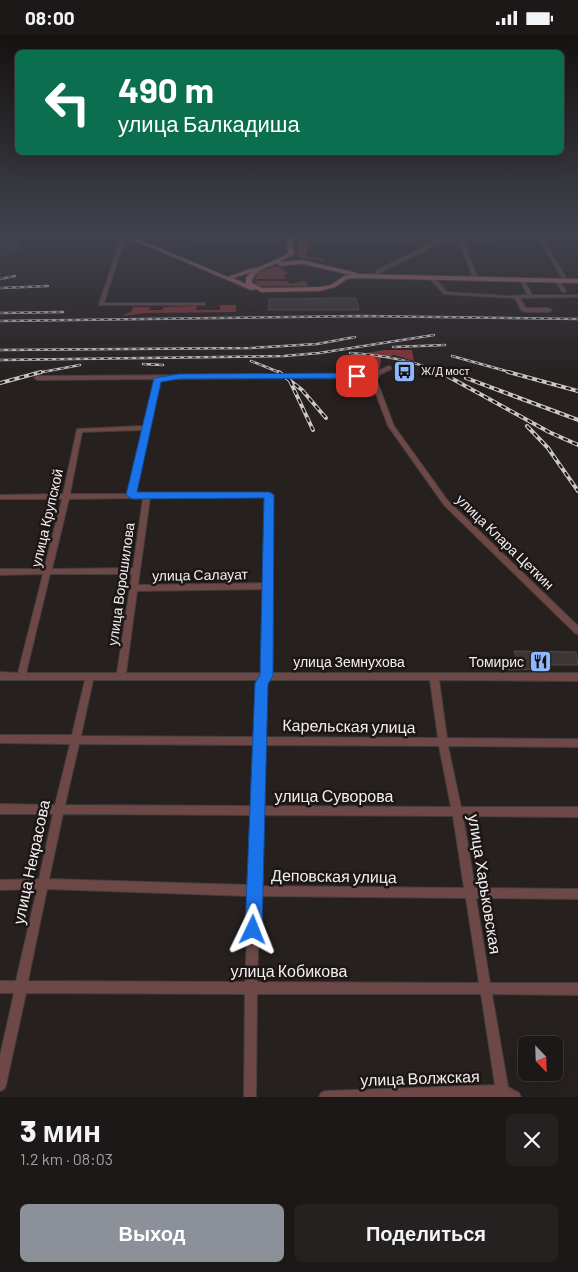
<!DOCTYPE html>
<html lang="ru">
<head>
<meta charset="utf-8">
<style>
  body { margin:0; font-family:Barlow,sans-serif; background:#252120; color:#f1f3f6; height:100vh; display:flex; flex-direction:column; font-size:19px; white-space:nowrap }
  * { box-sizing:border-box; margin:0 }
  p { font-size:16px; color:#a0a0a1 }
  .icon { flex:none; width:28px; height:28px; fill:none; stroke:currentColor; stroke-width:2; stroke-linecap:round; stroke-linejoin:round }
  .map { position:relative; height:1062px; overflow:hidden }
  .details { display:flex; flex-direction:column; background:#1c1817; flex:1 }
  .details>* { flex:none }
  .guide { position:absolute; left:15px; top:15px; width:549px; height:105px; border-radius:8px; box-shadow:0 5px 20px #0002,0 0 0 1px #3a3736; background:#0b6e4f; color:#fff; overflow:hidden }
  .needle { width:32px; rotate:157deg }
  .controls { position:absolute; left:518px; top:1001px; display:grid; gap:10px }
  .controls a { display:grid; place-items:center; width:45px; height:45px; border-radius:8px; background:#1c1817; box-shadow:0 5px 20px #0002,0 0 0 1px #3a3736; font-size:25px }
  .pin { position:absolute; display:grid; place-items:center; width:42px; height:42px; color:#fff; margin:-21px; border-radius:10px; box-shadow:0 2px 8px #0006 }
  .me { position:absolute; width:55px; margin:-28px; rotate:2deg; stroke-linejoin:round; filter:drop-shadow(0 0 4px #0008) }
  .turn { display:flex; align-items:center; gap:18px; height:105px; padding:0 20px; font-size:22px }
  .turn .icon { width:65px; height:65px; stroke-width:2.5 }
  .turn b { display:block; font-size:35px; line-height:42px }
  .round { display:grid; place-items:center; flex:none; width:52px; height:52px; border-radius:8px; background:#252120 }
  .overview { display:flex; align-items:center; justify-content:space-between; height:85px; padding:0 20px }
  h1 { font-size:30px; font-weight:800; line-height:38px }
  .cta { display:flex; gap:10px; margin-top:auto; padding:10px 20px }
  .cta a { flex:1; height:58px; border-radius:8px; background:#8c9099; color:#fff; font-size:20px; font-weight:800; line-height:58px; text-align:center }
  .cta a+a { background:#252120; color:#f1f3f6 }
  .status { display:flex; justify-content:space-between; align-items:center; height:35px; padding:0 25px; background:#1c1817; direction:ltr }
  .status svg { height:14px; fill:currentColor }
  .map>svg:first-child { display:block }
  .forest { fill:#873437 }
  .building { fill:#3d3636; stroke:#514a4a }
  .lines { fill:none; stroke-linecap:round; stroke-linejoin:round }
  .minor-casing { stroke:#433d3c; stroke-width:2 }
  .major-casing { stroke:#433d3c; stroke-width:2 }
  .minor { fill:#6d4847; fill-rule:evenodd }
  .major { fill:#b76c6b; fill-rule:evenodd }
  .rail-far1-casing { stroke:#ccc7c7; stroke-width:2.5 }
  .rail-casing { stroke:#ccc7c7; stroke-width:4 }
  .rail-far1 { stroke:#1c1616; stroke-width:1; stroke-dasharray:4; stroke-linecap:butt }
  .rail { stroke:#1c1616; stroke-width:2; stroke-dasharray:5; stroke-linecap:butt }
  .route { fill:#1a73e8; stroke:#114b97 }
  .labels { text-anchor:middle; stroke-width:5; stroke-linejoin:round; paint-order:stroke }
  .far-poi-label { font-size:11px; fill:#f3eeee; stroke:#1c1616; text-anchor:start }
  .street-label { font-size:14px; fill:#f3eeee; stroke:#1c1616 }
  .poi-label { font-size:14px; fill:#f3eeee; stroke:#1c1616; text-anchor:end }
  .near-street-label { font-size:16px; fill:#f3eeee; stroke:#1c1616 }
</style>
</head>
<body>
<div class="status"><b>08:00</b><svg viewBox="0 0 49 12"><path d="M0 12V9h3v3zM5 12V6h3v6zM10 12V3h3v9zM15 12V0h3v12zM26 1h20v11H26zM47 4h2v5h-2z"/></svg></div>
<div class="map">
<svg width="578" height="1062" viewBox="0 0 578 1062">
  <rect width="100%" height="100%" fill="#26201f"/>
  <!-- forest -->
  <g class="forest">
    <path d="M297 205 310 206 306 221 324 224 322 226 298 222Z"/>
    <path d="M277 231 288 238 284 241 285 244H255L259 236Z"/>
    <path d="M255 246H286L291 249 304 246 307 247 308 251H260L256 249Z"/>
    <path d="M220 270H236V277L145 278 122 281 132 276 133 272H150L149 275H162L164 272 197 271 196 275H220Z"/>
    <path d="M384 315H412L414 326 394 320 381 323 380 333 376 336 364 333 362 325 365 318Z"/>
  </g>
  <!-- building -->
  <g class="building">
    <path d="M0 203 21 205 18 216 0 221Z"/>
    <path d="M356 263 359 275H268L269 264Z"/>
    <path d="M514 616 576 617 578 630H536V634L509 635 504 631 501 623 516 622Z"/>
  </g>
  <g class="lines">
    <defs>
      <g id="minor">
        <path d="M124 200H128L123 209 104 268H205V270H99V269L119 209Z"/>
        <path d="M459 200 462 202 538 201 537 200H541L542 201H578V203L543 204 568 246 566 247 564 246 539 204 463 205 478 244 476 245 474 244 458 205H446L381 237 378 242H376L374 241 377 235 439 205H207L199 208 197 207 206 203H457V201Z"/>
        <path d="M430 242H434L447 257 508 261 527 260 520 244 522 243 524 244 532 260H578V262L520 263 526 273H549L552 275 549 277H524L521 275 515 263 444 259 430 244Z"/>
        <path d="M555 244H559L566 256V257H562L555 245Z"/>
        <path d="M389 331 391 332V334L379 340 377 346 394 391 448 466 578 591V599L575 598 444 470 388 391 371 346 372 343 167 344 166 345 160 346 135 459 271 458 272 460 270 638H578V646L439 645 447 703 578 704V712L448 711 461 772H578V782L463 781 475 853 578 854V864L476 863 490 948H578V960L492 959 508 1052 519 1058 521 1062H319L321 1058 325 1056 495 1050 481 959H257L256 1062H244L245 959 26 958 6 1050 4 1054 0 1056V1021L14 958H0V946H16L37 854 0 855V845L39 844 53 779H0V769L55 770 70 709 0 708V700H72L85 645H0V637L18 638 43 539 0 540V534H44L62 464H0V460L63 459 77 394 143 391 155 344 37 345 34 343 37 341 373 339 379 335ZM143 395 128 459H70L82 397ZM266 462 264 548 138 550 150 463ZM143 463 133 533 52 534 69 464ZM50 539H132L117 638H26ZM264 554 262 638H126L137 556ZM93 645H259L258 648 255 702 81 701ZM268 645H430L438 703 265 702 266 648ZM79 709 255 710 253 771 65 770ZM264 710 439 711 451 772 262 771ZM63 779 252 780 249 850 49 844ZM262 780 453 781 464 853 260 851ZM47 854 249 861 245 947 28 946ZM260 861 466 863 479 948 257 947Z"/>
      </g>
      <path id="major" d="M122 200H128L228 242 253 233H257L284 221 288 218 287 200H292L294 219 280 227 303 225 357 238V239L578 244V248L356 243 347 244 335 252 320 256 261 257 256 254 251 255ZM278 228 280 231 303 229 351 240 344 241 331 250 320 252 262 253 252 248C252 236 268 232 278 228ZM251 237 246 243V249L233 243Z"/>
    </defs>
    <!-- minor casing -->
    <use href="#minor" class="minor-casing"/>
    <!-- major casing -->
    <use href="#major" class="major-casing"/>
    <!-- minor -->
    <use href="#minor" class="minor"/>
    <!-- major -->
    <use href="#major" class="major"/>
    <defs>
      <g id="rail-far1">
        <path d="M0 244 15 241"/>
        <path d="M0 253 48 251"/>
        <path d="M0 278 63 277"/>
        <path d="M0 286 361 281 578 284"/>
        <path d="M393 312 445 310"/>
        <path d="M0 315 250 313 317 309 355 302"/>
        <path d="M350 318C383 320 412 325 443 338"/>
        <path d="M452 321 513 338"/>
        <path d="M0 325 284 321 319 318 434 300"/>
        <path d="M251 326 281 338"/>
        <path d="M143 329 163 330"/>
        <path d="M37 338 80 330"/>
      </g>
      <g id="rail">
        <path d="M279 337 302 355 326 383"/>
        <path d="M440 337 549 397 578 410"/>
        <path d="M508 337 578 356"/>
        <path d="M466 343 578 385"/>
        <path d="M290 346 313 395"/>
        <path d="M0 348 41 337"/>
        <path d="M527 391 548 413 578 456"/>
      </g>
    </defs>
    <!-- rail-far1 casing -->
    <use href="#rail-far1" class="rail-far1-casing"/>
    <!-- rail casing -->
    <use href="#rail" class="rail-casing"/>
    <!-- rail-far1 -->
    <use href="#rail-far1" class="rail-far1"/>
    <!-- rail -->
    <use href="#rail" class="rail"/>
  </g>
  <!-- sky -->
  <linearGradient id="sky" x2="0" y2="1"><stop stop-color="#151211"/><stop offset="0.57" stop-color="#41424d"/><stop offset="1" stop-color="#41424d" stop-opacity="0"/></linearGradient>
  <rect width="578" height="348" fill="url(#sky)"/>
  <!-- route -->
  <path class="route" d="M357 338 360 339V343L179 344 161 347 137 457H269L274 460 273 641 268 649 262 895 259 901 253 903 247 901 245 895 255 648 260 640 264 463 132 464 126 460 154 343 179 339Z"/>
  <!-- icons -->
  <defs>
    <symbol id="bus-square" viewBox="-11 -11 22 22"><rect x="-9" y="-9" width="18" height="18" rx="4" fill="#8db9fc" stroke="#1c1616"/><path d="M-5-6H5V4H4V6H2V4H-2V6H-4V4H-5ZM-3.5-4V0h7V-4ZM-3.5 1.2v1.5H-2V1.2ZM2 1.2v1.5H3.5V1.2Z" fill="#111"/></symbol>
    <symbol id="restaurant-square" viewBox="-11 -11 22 22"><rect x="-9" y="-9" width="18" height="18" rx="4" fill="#8db9fc" stroke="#1c1616"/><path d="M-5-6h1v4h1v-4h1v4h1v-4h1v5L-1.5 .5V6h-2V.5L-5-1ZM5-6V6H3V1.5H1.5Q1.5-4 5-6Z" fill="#111"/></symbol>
  </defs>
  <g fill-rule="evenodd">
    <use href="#bus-square" x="392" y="324" width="25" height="25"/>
    <use href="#restaurant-square" x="528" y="614" width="25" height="25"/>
  </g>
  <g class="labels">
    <!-- far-poi labels -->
    <g class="far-poi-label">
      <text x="421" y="340">Ж/Д мост</text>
    </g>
    <!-- street labels -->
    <g class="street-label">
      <text transform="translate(47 483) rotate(-77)" y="5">улица Крупской</text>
      <text transform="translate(505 507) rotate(44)" y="5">улица Клара Цеткин</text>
      <text transform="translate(200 540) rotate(-1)" y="5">улица Салауат</text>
      <text transform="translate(121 549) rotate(-82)" y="5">улица Ворошилова</text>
      <text x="349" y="632">улица Земнухова</text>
    </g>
    <!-- poi labels -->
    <g class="poi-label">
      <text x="524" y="632">Томирис</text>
    </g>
    <!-- near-street labels -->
    <g class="near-street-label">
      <text transform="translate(349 691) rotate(1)" y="6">Карельская улица</text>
      <text x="334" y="767">улица Суворова</text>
      <text transform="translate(31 827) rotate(-78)" y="6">улица Некрасова</text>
      <text transform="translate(334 841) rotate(1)" y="6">Деповская улица</text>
      <text transform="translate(485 849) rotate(81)" y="6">улица Харьковская</text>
      <text x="289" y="942">улица Кобикова</text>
      <text transform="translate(420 1043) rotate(-2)" y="6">улица Волжская</text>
    </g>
  </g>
</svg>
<div class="controls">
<a><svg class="needle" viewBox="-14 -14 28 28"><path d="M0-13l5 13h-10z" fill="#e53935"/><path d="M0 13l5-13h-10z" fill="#a0a0a1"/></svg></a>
</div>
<div class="pin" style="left:357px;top:341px;background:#d93025"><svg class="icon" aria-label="arrive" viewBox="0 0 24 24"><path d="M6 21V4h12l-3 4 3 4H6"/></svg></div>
<svg class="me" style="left:253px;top:895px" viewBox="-20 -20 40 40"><path d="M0-17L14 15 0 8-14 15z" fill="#1a73e8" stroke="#fff" stroke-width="4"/></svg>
<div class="guide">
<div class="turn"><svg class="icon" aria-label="left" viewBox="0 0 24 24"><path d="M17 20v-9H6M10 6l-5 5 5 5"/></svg><div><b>490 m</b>улица Балкадиша</div></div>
</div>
</div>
<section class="details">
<div class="overview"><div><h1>3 мин</h1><p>1.2 km · 08:03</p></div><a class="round"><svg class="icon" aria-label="close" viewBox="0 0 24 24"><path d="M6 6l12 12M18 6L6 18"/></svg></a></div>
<div class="cta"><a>Выход</a><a>Поделиться</a></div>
</section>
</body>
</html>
